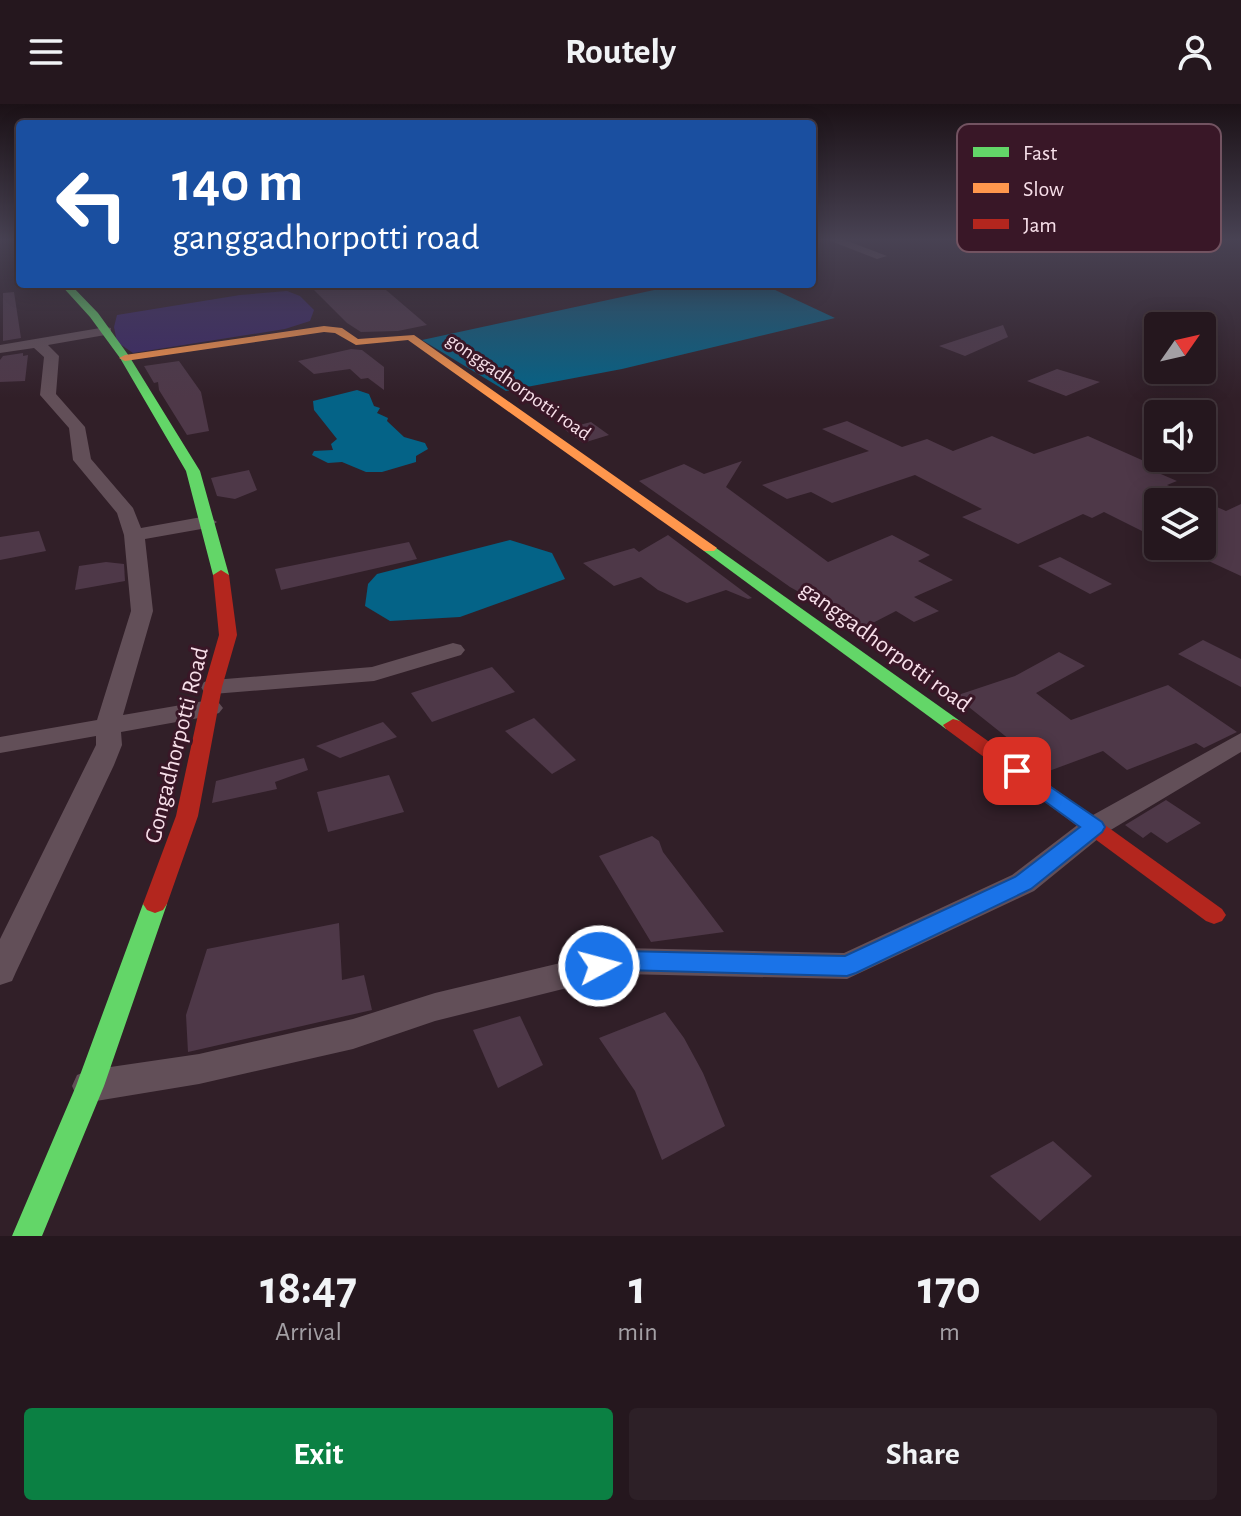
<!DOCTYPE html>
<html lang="en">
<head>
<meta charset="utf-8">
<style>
  body { margin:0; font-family:"Alegreya Sans",sans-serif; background:#2d2027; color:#f1f3f6; height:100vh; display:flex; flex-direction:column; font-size:30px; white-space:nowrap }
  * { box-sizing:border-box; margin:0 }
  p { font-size:26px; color:#a39fa4 }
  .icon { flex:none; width:44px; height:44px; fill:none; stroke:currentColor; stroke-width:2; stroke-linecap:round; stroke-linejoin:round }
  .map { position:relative; height:1132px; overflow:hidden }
  .sheet { display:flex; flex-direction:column; background:#25171e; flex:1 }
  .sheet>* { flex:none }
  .hud { position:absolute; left:16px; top:16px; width:800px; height:168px; border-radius:8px; box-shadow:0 4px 20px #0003,0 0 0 2px #42363c; background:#1a4fa0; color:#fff; overflow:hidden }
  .needle { width:52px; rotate:56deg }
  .controls { position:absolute; left:1144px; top:208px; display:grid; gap:16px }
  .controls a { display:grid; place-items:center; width:72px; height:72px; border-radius:8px; background:#25171e; box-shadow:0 4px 20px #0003,0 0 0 2px #42363c; font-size:40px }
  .pin { position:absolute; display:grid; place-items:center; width:68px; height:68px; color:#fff; margin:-34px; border-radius:16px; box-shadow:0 4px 12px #0006 }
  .me { position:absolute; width:88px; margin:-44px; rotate:83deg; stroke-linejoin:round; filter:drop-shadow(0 0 6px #0008) }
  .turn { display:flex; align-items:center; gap:28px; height:168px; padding:0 24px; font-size:36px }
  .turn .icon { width:104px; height:104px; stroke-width:2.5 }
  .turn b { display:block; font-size:56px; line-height:68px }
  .eta { display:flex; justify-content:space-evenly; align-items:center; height:136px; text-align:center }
  .eta b { font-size:48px; font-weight:700; line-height:56px }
  .button { display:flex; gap:16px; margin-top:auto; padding:16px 24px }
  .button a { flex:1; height:92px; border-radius:8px; background:#0b8043; color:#fff; font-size:32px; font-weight:700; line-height:92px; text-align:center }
  .button a+a { background:#2d2027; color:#f1f3f6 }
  header { display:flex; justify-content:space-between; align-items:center; height:104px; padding:0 24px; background:#25171e; font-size:36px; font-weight:700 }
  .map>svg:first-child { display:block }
  .green { fill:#3b2867 }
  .water { fill:#046387 }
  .building { fill:#4e3848 }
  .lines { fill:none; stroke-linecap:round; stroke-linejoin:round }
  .street { fill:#624f58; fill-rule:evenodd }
  .fast { fill:#63d668; fill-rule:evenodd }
  .slow { fill:#ff974d; fill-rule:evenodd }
  .jam { fill:#b3261e; fill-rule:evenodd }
  .route { fill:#1a73e8; stroke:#114b97; stroke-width:2 }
  .labels { text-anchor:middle; stroke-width:6; stroke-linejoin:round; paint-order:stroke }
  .far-street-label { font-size:20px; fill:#f7dfe9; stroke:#391727 }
  .street-label { font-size:24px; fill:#f7dfe9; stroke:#391727 }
  .key { fill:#391727; stroke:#725361; stroke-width:2 }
  .key-label { font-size:22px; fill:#f7dfe9 }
</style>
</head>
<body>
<header><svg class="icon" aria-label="menu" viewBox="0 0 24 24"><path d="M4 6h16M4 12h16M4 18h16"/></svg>Routely<svg class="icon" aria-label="person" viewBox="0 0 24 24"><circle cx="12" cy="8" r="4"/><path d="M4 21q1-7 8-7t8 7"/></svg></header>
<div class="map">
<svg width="1241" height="1132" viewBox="0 0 1241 1132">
  <rect width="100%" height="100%" fill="#311f28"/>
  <!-- green -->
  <path class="green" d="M287 187 300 192 314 206 310 217 285 225 133 249 117 238 114 223 117 211 240 191Z"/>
  <!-- water -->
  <g class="water">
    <path d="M682 180H752L773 185 835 214 622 265 506 287 422 236Z"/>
    <path d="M357 286 369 290 374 302 380 304 377 309 388 314 387 317 404 333 425 339 428 345 416 352V358L382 368H366L342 358 328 359 312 351 314 347 333 346 331 340 337 335 314 306 313 297Z"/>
    <path d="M510 436 552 449 565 475 460 513 390 517 365 502 368 480 377 470Z"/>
  </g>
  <!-- building -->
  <g class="building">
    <path d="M308 180H379L427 221 398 227 361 228 347 219Z"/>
    <path d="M14 188 21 234 3 237V189Z"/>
    <path d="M1003 221 1008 233 965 252 939 242Z"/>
    <path d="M351 245 362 246 384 263V286L368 274 361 275 350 265 314 270 298 257Z"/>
    <path d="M23 249V252L28 251 25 277 0 278V256L3 252Z"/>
    <path d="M179 257 201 288 209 327 187 331 159 286 158 278 154 279 144 262Z"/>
    <path d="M1057 265 1100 278 1066 292 1027 277Z"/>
    <path d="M847 317 902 343 927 335 953 347 992 332 1034 350 1088 332 1153 361 1147 364 1177 377 1167 381 1226 407 1241 400V472L1187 447 1202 442V398H1158V422L1144 428 1104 408 1092 414 1083 410 1018 440 962 413 982 405 915 371 832 399 811 388 787 395 762 381 869 347 822 325Z"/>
    <path d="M591 318 609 331 583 339 564 325Z"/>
    <path d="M742 357 726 383 828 458 892 431 930 451 918 457 953 476 914 493 939 507 914 518 896 507 863 524 790 483 639 377 684 360 704 370Z"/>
    <path d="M249 366 257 386 235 395 217 392 211 374Z"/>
    <path d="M39 427 46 447 0 456V433Z"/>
    <path d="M668 431 752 494 748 495 726 486 687 499 658 486 641 473 614 482 583 459 634 444 639 448Z"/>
    <path d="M409 438 417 455 281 486 275 465Z"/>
    <path d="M1060 453 1112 480 1090 490 1038 462Z"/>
    <path d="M106 458 124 460 125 477 75 486 79 462Z"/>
    <path d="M1203 536 1241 555V583L1178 550Z"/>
    <path d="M1059 548 1085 562 1036 589 1071 616 1168 581 1237 628 1204 644 1196 639 1127 666 1103 647 1049 667 955 592 1015 572Z"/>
    <path d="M492 563 515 588 432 618 411 589Z"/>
    <path d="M534 614 576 656 552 670 505 627Z"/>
    <path d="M383 618 397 633 340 654 316 642Z"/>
    <path d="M304 654 308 666 275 678 277 685 212 699 216 677Z"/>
    <path d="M389 671 404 708 328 728 317 688Z"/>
    <path d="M1166 696 1201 719 1167 739 1151 728 1143 734 1125 721Z"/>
    <path d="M652 732 659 737 663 748 724 828 651 838 599 752Z"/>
    <path d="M339 819 342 876 364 871 372 906 188 948 186 911 207 845Z"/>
    <path d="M665 908 684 934 703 969 725 1022 662 1056 635 987 599 934Z"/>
    <path d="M520 912 543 961 498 984 473 926Z"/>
    <path d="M1053 1037 1092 1072 1040 1117 990 1072Z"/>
  </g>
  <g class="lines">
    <!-- street -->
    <g class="street">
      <path d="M828 136H845L887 152 877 155Z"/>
      <path d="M106 223 111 224V230L48 241 59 252 56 290 85 323 91 355 133 404 141 424 207 412 217 418 207 424 145 435 153 507 123 611 210 596 219 599 223 604 219 609 210 612 121 628 122 641 114 661 16 868 12 877 0 881V835L96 641V632L0 649V633L97 616 131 507 124 431 117 409 73 356 69 324 40 291 44 253 34 244 0 249V241Z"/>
      <path d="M453 539 461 541 465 546 461 551 374 577 213 590 204 588 201 583 204 578 213 576 372 563Z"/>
      <path d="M1241 629V648L1104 730 1034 787 847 875 623 870 435 917 353 945 199 980 90 998 77 993 72 982 77 971 90 966 199 950 353 915 435 889 623 844 844 849 1012 771 1084 716Z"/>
    </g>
    <!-- fast -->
    <g class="fast">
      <path d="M60 180H70L98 209 129 252 200 367 229 471 227 474H215L213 471 186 367 120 254 90 213Z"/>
      <path d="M709 439 960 617 963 621 960 625H946L704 447V441Z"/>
      <path d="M155 791 163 794 167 800 104 982 42 1132H12L76 982 143 800 147 794Z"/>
    </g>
    <!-- slow -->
    <path class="slow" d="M324 222 342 224 358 235 414 231 717 444 714 447H704L408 236 356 241 335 229 324 228 125 257 119 254 125 251Z"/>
    <!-- jam -->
    <g class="jam">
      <path d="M221 466 229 471 237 531 222 583 198 712 167 800 163 806 155 809 147 806 143 800 176 712 204 583 219 531 213 471Z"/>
      <path d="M953 615 960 617 1222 805 1226 811 1222 817 1214 820 1206 817 946 625 943 621Z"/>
    </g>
  </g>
  <!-- sky -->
  <linearGradient id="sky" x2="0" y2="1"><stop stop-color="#1b1116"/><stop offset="0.46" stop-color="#484253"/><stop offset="1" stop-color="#484253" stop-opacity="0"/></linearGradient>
  <rect width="1241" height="294" fill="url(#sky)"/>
  <!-- route -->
  <path class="route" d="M1017 660 1102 718 1105 723 1102 728 1031 785 856 869 847 872 623 866 599 872 590 869 587 862 590 855 623 847 845 852 1015 773 1080 723 1010 672 1007 667 1010 662Z"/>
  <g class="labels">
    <!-- far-street labels -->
    <g class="far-street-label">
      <text transform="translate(519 282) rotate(35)" y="7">gonggadhorpotti road</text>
    </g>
    <!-- street labels -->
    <g class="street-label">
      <text transform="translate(886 542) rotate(36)" y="8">ganggadhorpotti road</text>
      <text transform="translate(176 641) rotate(-76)" y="8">Gongadhorpotti Road</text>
    </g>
  </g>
  <!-- legend -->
  <rect x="957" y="20" width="264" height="128" rx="12" class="key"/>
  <rect x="973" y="43" width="36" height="10" fill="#63d668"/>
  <rect x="973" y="79" width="36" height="10" fill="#ff974d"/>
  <rect x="973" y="115" width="36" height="10" fill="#b3261e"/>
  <g class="key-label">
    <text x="1023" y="56">Fast</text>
    <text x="1023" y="92">Slow</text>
    <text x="1023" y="128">Jam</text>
  </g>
</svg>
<div class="controls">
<a><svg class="needle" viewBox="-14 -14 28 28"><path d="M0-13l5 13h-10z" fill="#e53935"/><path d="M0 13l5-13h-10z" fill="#a39fa4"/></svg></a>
<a><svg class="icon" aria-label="sound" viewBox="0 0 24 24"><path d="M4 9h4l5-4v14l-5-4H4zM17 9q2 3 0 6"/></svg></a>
<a><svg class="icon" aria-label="layers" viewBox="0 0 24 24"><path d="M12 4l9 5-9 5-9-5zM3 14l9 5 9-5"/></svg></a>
</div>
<div class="pin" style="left:1017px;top:667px;background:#d93025"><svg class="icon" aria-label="arrive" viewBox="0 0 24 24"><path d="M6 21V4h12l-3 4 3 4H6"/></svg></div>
<svg class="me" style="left:599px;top:862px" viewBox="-20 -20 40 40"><circle r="17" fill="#1a73e8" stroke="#fff" stroke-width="3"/><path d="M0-11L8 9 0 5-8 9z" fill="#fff"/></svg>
<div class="hud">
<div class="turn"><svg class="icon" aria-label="left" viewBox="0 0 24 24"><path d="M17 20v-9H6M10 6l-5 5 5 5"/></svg><div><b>140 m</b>ganggadhorpotti road</div></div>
</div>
</div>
<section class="sheet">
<div class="eta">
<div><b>18:47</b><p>Arrival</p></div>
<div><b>1</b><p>min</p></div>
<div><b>170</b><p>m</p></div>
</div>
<div class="button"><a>Exit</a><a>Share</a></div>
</section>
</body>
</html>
